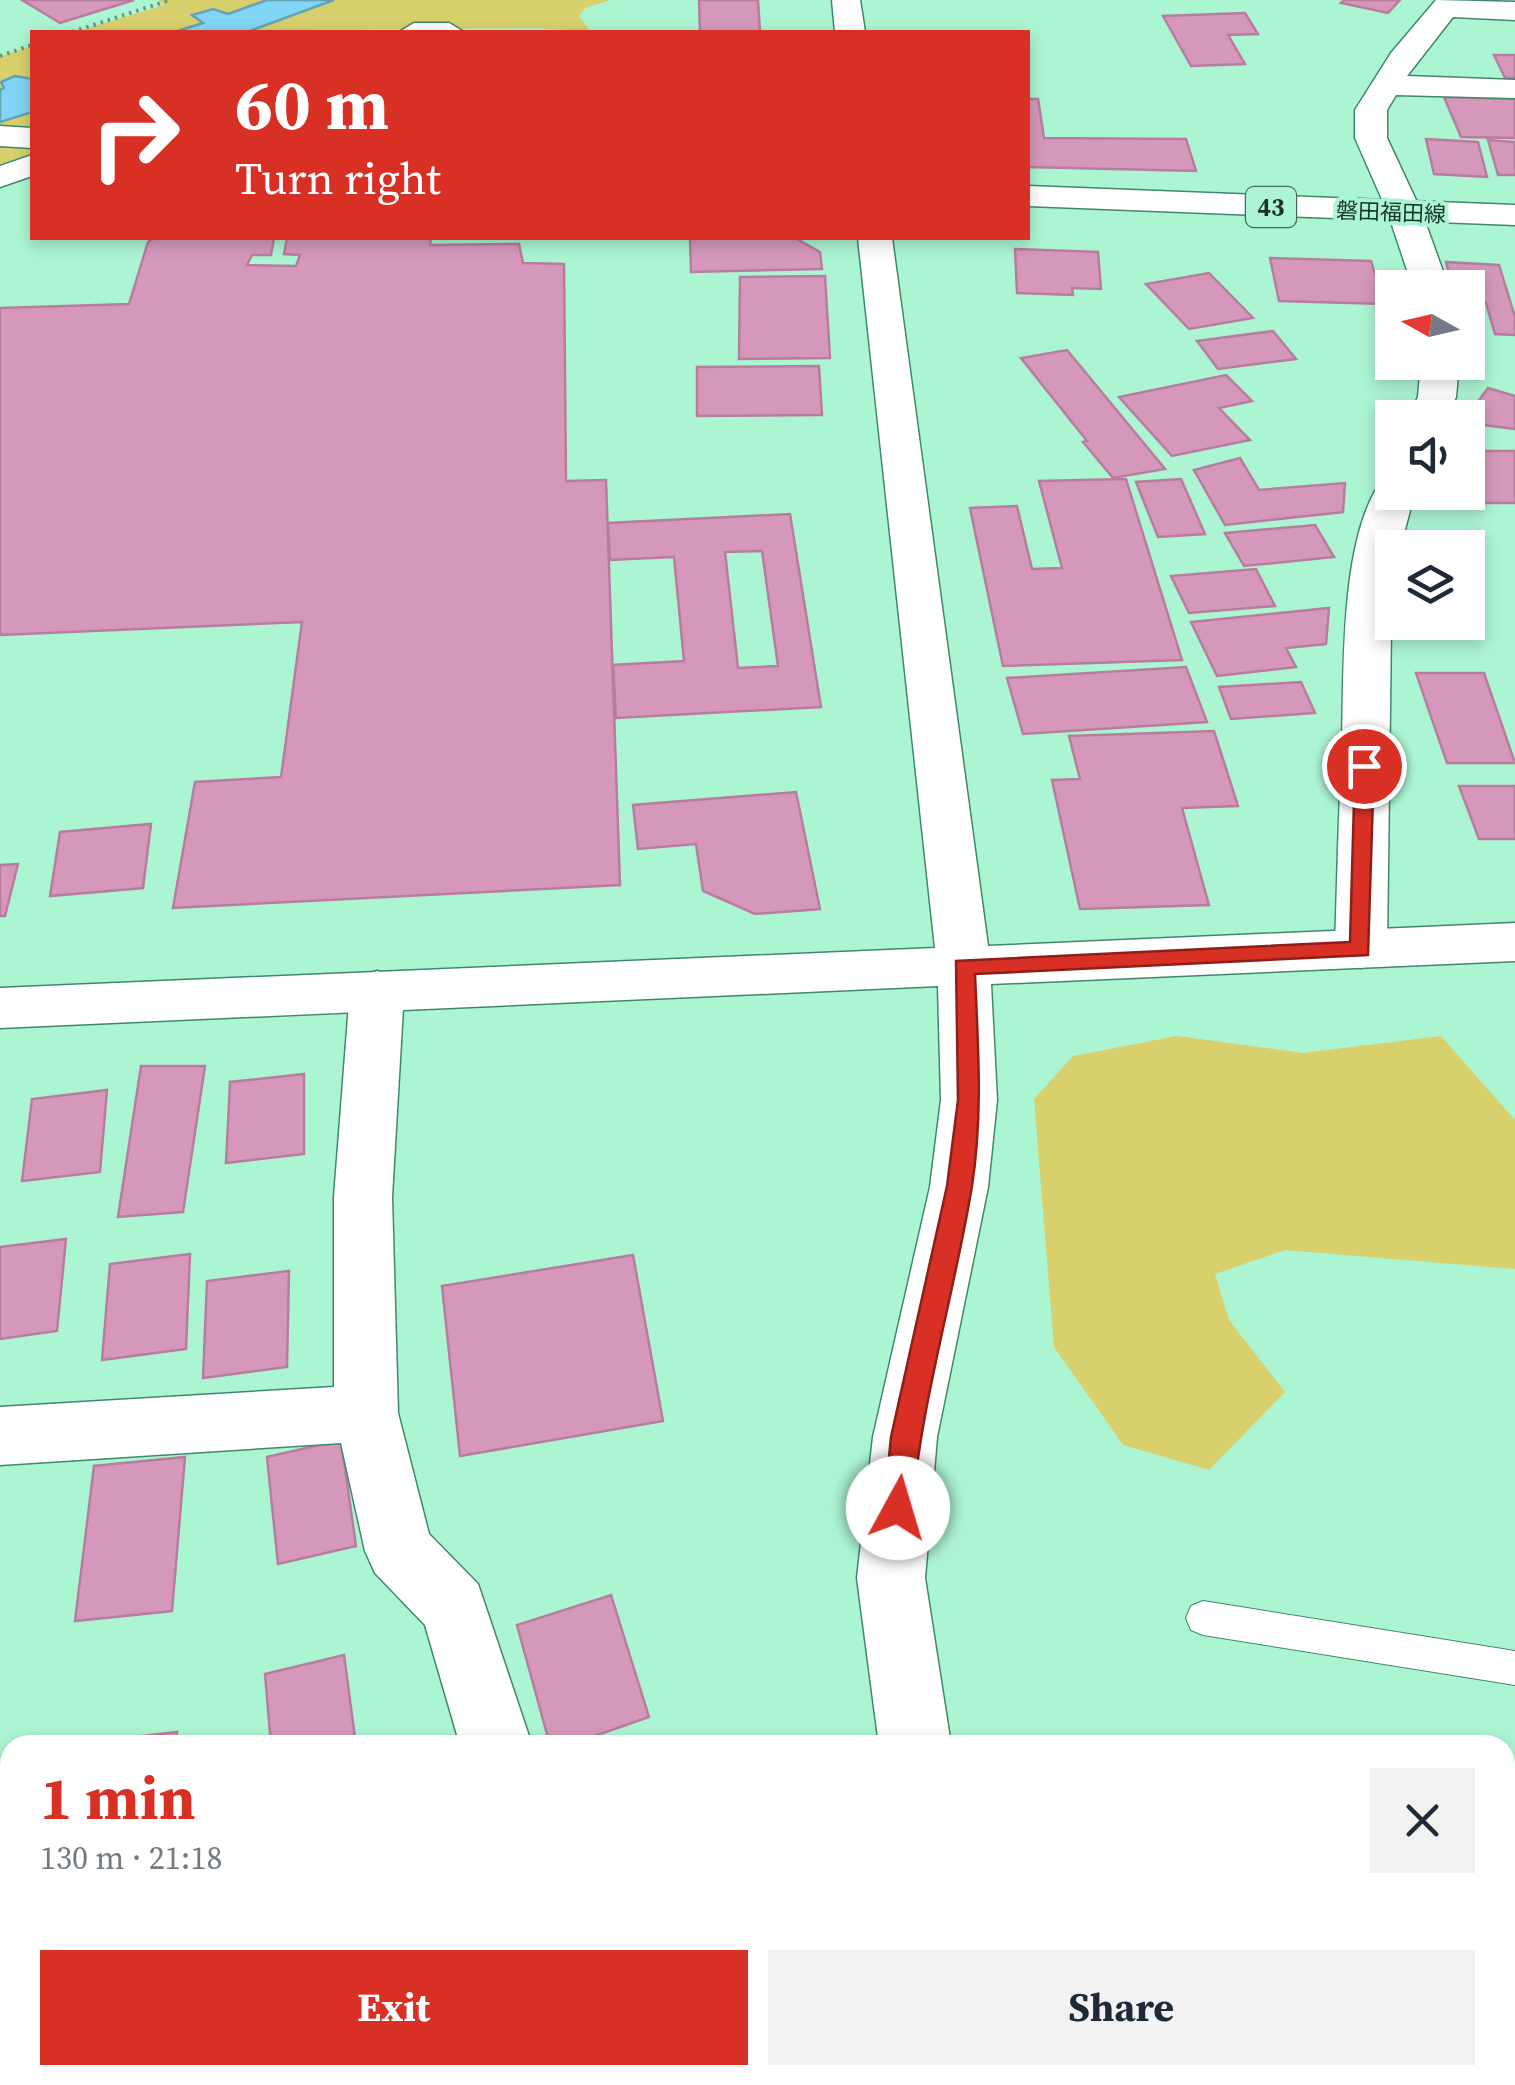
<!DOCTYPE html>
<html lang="en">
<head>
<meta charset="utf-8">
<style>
  body { margin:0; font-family:"Source Serif 4","Noto Sans JP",serif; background:#f2f2f3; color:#1f2937; height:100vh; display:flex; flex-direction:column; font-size:38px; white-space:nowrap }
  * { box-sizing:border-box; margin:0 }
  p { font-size:32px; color:#747a83 }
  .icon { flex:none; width:55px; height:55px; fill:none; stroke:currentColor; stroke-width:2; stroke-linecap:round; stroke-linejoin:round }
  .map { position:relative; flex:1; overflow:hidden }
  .side { position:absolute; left:0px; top:1735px; width:1515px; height:350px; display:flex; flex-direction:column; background:#fff; border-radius:30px 30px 0 0; box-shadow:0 5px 15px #0003 }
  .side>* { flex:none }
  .guide { position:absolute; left:30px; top:30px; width:1000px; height:210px; border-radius:0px; box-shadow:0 5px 15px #0003; background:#d93025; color:#fff; overflow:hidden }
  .needle { width:65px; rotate:278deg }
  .buttons { position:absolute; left:1375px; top:270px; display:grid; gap:20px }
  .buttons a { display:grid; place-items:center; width:110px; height:110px; border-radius:0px; background:#fff; box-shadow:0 5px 15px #0003; font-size:50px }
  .pin { position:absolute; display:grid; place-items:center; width:85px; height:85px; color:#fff; margin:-42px; border:5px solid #fff; border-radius:50%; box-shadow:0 2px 10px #0007 }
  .me { position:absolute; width:110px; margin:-55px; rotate:6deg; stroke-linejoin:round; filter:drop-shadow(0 0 8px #0008) }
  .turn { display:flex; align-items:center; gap:35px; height:210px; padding:0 40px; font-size:45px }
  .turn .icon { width:130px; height:130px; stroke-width:2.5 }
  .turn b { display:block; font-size:70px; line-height:85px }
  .round { display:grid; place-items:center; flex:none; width:105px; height:105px; border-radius:0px; background:#f2f2f3 }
  .headline { display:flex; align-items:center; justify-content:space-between; height:170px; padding:0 40px }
  h1 { font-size:60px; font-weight:700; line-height:75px; color:#d93025 }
  .cta { display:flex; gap:20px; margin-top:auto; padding:20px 40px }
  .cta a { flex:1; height:115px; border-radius:0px; background:#d93025; color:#fff; font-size:40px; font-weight:700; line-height:115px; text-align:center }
  .cta a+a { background:#f2f2f3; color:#1f2937 }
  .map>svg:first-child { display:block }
  .green { fill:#d8cf6d }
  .water { fill:#82d5f4; stroke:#61a4b6; stroke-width:2.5 }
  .building { fill:#d598bb; stroke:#b87c9f; stroke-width:2.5; fill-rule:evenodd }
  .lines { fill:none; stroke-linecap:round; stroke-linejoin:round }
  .service-casing { stroke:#41886a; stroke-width:2 }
  .minor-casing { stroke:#41886a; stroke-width:3 }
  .tertiary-casing { stroke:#41886a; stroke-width:3 }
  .primary-casing { stroke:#41886a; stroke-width:3 }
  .path { stroke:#649881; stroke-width:4; stroke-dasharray:2.5 5; stroke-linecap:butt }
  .service { fill:#fff; fill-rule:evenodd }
  .minor { fill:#fff; fill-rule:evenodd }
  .tertiary { fill:#fff; fill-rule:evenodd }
  .primary { fill:#fff; fill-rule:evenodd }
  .route { fill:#d93025; stroke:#8d1f18; stroke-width:2.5 }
  .labels { text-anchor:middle; stroke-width:8; stroke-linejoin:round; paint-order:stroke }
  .far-street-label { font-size:22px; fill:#153327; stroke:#acf5d3 }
  .shield { fill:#acf5d3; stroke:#426d5b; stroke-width:2.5 }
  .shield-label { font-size:25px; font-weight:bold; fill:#153327 }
</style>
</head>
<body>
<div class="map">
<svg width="1515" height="2085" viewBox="0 0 1515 2085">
  <rect width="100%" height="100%" fill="#acf5d3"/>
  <!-- green -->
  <g class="green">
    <path d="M158 0H611L585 8 579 16 591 32 536 28 75 32 164 5Z"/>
    <path d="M32 46V163L0 175V56Z"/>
    <path d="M1177 1036 1303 1053 1441 1036 1515 1120V1269L1285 1250 1215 1274 1229 1320 1285 1392 1209 1470 1123 1445 1054 1347 1034 1099 1073 1056Z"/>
  </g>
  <!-- water -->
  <g class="water">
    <path d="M267 0H334L247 32H174L203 23 192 15 213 9 228 14Z"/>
    <path d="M15 76 32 79V112L0 122V90L4 88 1 82Z"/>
  </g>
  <!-- building -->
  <g class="building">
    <path d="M22 0H134L60 23Z"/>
    <path d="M699 0H758L760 32H700Z"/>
    <path d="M1344 0H1400L1388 13 1341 3Z"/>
    <path d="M1245 13 1258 34 1228 35 1245 64 1191 66 1163 16Z"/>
    <path d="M1494 55H1515V78H1505Z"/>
    <path d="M1444 97 1515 99V138L1461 137Z"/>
    <path d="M1028 99H1038L1044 138 1186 139 1196 171 1028 167Z"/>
    <path d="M1426 139 1478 142 1487 177 1434 174Z"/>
    <path d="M1488 140 1515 142V175H1498Z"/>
    <path d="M154 238H274L271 255H252L247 265 296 266 300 255 284 254 287 238H431L430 245 519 244 523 263 564 264 566 481 606 480 620 885 173 908 195 782 281 777 302 622 0 635V308L129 304 148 242Z"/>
    <path d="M690 238H795L820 252 822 269 691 272Z"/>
    <path d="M1015 249 1098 252 1101 289 1072 288 1073 295 1017 293Z"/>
    <path d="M1270 258 1371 261 1384 304 1279 301Z"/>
    <path d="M1446 262 1499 265 1515 317V335L1495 334 1486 303 1468 302V288H1453Z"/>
    <path d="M1209 273 1253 318 1189 329 1146 284Z"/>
    <path d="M825 276 830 358 739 359 740 277Z"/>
    <path d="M1273 331 1296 359 1218 369 1197 341Z"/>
    <path d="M1067 350 1165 469 1113 478 1083 442 1087 441 1021 358Z"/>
    <path d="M819 366 822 415 697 416V367Z"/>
    <path d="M1226 375 1252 401 1219 408 1250 440 1172 456 1119 397Z"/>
    <path d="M1488 388 1515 396V429L1468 423 1466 418Z"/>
    <path d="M1468 451H1515V503H1482L1468 468Z"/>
    <path d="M1240 458 1259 490 1345 483 1343 512 1225 525 1194 470Z"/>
    <path d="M1126 479 1182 660 1003 666 970 508 1017 506 1032 569 1062 568 1039 481Z"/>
    <path d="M1181 479 1205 534 1158 537 1136 482Z"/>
    <path d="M790 514 821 707 616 718 613 665 684 661 674 557 610 560 608 523ZM762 551 778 666 738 668 725 552Z"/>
    <path d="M1315 525 1334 557 1244 566 1225 533Z"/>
    <path d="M1256 569 1275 606 1189 613 1171 576Z"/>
    <path d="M1329 608 1326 644 1286 648 1296 667 1217 676 1191 622Z"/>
    <path d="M1186 667 1207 722 1023 734 1007 678Z"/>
    <path d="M1416 673H1484L1515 763H1447Z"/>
    <path d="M1301 682 1315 713 1231 719 1219 687Z"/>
    <path d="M1214 731 1238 806 1182 808 1209 905 1080 909 1052 780 1080 779 1069 736Z"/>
    <path d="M1459 786H1515V839H1479Z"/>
    <path d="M796 792 820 909 755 914 703 891 696 844 638 849 633 805Z"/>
    <path d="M151 824 143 888 50 896 60 832Z"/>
    <path d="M18 864 5 916H0V865Z"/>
    <path d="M141 1066H205L183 1212 118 1217Z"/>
    <path d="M304 1074V1154L226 1163 230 1082Z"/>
    <path d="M107 1090 100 1172 22 1181 32 1099Z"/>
    <path d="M66 1239 57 1331 0 1339V1247Z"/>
    <path d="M190 1254 186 1349 102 1360 110 1264Z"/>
    <path d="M633 1255 663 1421 460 1456 442 1286Z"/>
    <path d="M289 1271 287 1367 203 1378 207 1281Z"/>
    <path d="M341 1440 356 1546 278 1564 267 1457Z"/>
    <path d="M185 1457 172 1611 75 1621 94 1466Z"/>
    <path d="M611 1595 649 1717 569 1745H550L517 1625Z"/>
    <path d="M344 1655 356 1745H271L265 1674Z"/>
    <path d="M177 1732 176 1745H76V1744Z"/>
    <path d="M134 2075H224L221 2085H131Z"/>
    <path d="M281 2075H394L395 2085H281Z"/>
    <path d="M679 2075H824L825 2078 808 2085H682Z"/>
  </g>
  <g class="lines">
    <defs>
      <path id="service" d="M1203 1601 1515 1651V1685L1203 1635 1191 1630 1186 1618 1191 1606Z"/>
      <g id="minor">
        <path d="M1436 0 1515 2V20L1453 17 1407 76 1515 80V98L1396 95 1387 110V138L1422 213 1449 288H1413L1388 213 1355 138V110L1391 53Z"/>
        <path d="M414 23H449L464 32H399Z"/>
        <path d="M32 155V176L0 187V166Z"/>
        <path d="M1421 362H1459L1456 397 1447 418H1408L1418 397Z"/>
        <path d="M1392 480V492H1415L1400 548H1392L1387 949 1380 962 1361 968 1342 962 1335 949C1337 879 1339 810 1342 740 1344 670 1340 542 1380 483Z"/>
        <path d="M377 971 396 977 404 991 392 1197 398 1413 429 1534 478 1584 532 1745H460L425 1625 375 1573 365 1551 341 1443 0 1465V1407L334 1387V1197L350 991 358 977Z"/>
        <path d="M587 2075H667L671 2085H589Z"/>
      </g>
      <g id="tertiary">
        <path d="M832 0H860L865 32H835Z"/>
        <path d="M858 238H892L988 946 1515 923V961L991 984 997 1100 988 1187 937 1437 925 1578 951 1745H879L857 1578 873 1437 930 1187 941 1100 938 986 0 1028V988L935 948Z"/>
        <path d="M971 2075H1051L1056 2085H974Z"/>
      </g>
      <g id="primary">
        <path d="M0 126 32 128V148L0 146Z"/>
        <path d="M1028 186 1515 205V225L1028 206Z"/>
      </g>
    </defs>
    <!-- service casing -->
    <use href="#service" class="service-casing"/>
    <!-- minor casing -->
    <use href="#minor" class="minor-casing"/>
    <!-- tertiary casing -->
    <use href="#tertiary" class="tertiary-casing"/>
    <!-- primary casing -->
    <use href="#primary" class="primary-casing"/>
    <!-- path -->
    <g class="path">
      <path d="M72 32 170 0"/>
      <path d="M0 56 32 45"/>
    </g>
    <!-- service -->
    <use href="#service" class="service"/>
    <!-- minor -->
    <use href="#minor" class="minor"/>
    <!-- tertiary -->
    <use href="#tertiary" class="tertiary"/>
    <!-- primary -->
    <use href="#primary" class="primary"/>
  </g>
  <!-- route -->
  <path class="route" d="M1364 760 1374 766 1368 955 975 974C978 1046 983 1115 972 1186 954 1295 922 1398 912 1508L907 1517 898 1520 888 1517 884 1508 891 1437 947 1186 958 1100 956 961 1350 942 1355 766Z"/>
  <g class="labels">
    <!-- far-street labels -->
    <g class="far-street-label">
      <text transform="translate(1391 212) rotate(2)" y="8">磐田福田線</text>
    </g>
    <!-- shield labels -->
    <rect class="shield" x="1246" y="187" width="50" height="40" rx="8"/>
    <g class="shield-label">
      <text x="1271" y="216">43</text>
    </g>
  </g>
</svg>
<div class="buttons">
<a><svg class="needle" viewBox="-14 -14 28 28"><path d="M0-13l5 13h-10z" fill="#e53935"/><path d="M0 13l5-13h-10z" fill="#747a83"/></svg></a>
<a><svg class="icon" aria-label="sound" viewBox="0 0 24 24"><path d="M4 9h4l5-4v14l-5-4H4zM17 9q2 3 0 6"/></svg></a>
<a><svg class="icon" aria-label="layers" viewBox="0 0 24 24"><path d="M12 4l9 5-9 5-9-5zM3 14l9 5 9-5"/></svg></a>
</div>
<div class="pin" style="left:1364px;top:766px;background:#d93025"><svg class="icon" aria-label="arrive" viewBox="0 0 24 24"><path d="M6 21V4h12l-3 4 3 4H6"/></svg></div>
<svg class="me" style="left:898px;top:1508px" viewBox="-20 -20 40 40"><circle r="19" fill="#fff"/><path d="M0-13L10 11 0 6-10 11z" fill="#d93025"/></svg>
<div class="guide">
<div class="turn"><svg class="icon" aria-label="right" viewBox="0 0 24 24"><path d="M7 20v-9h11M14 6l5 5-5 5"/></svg><div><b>60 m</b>Turn right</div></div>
</div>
<section class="side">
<div class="headline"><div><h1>1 min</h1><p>130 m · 21:18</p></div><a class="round"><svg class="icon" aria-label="close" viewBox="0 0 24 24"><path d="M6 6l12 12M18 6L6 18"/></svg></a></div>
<div class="cta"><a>Exit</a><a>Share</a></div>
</section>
</div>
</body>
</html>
